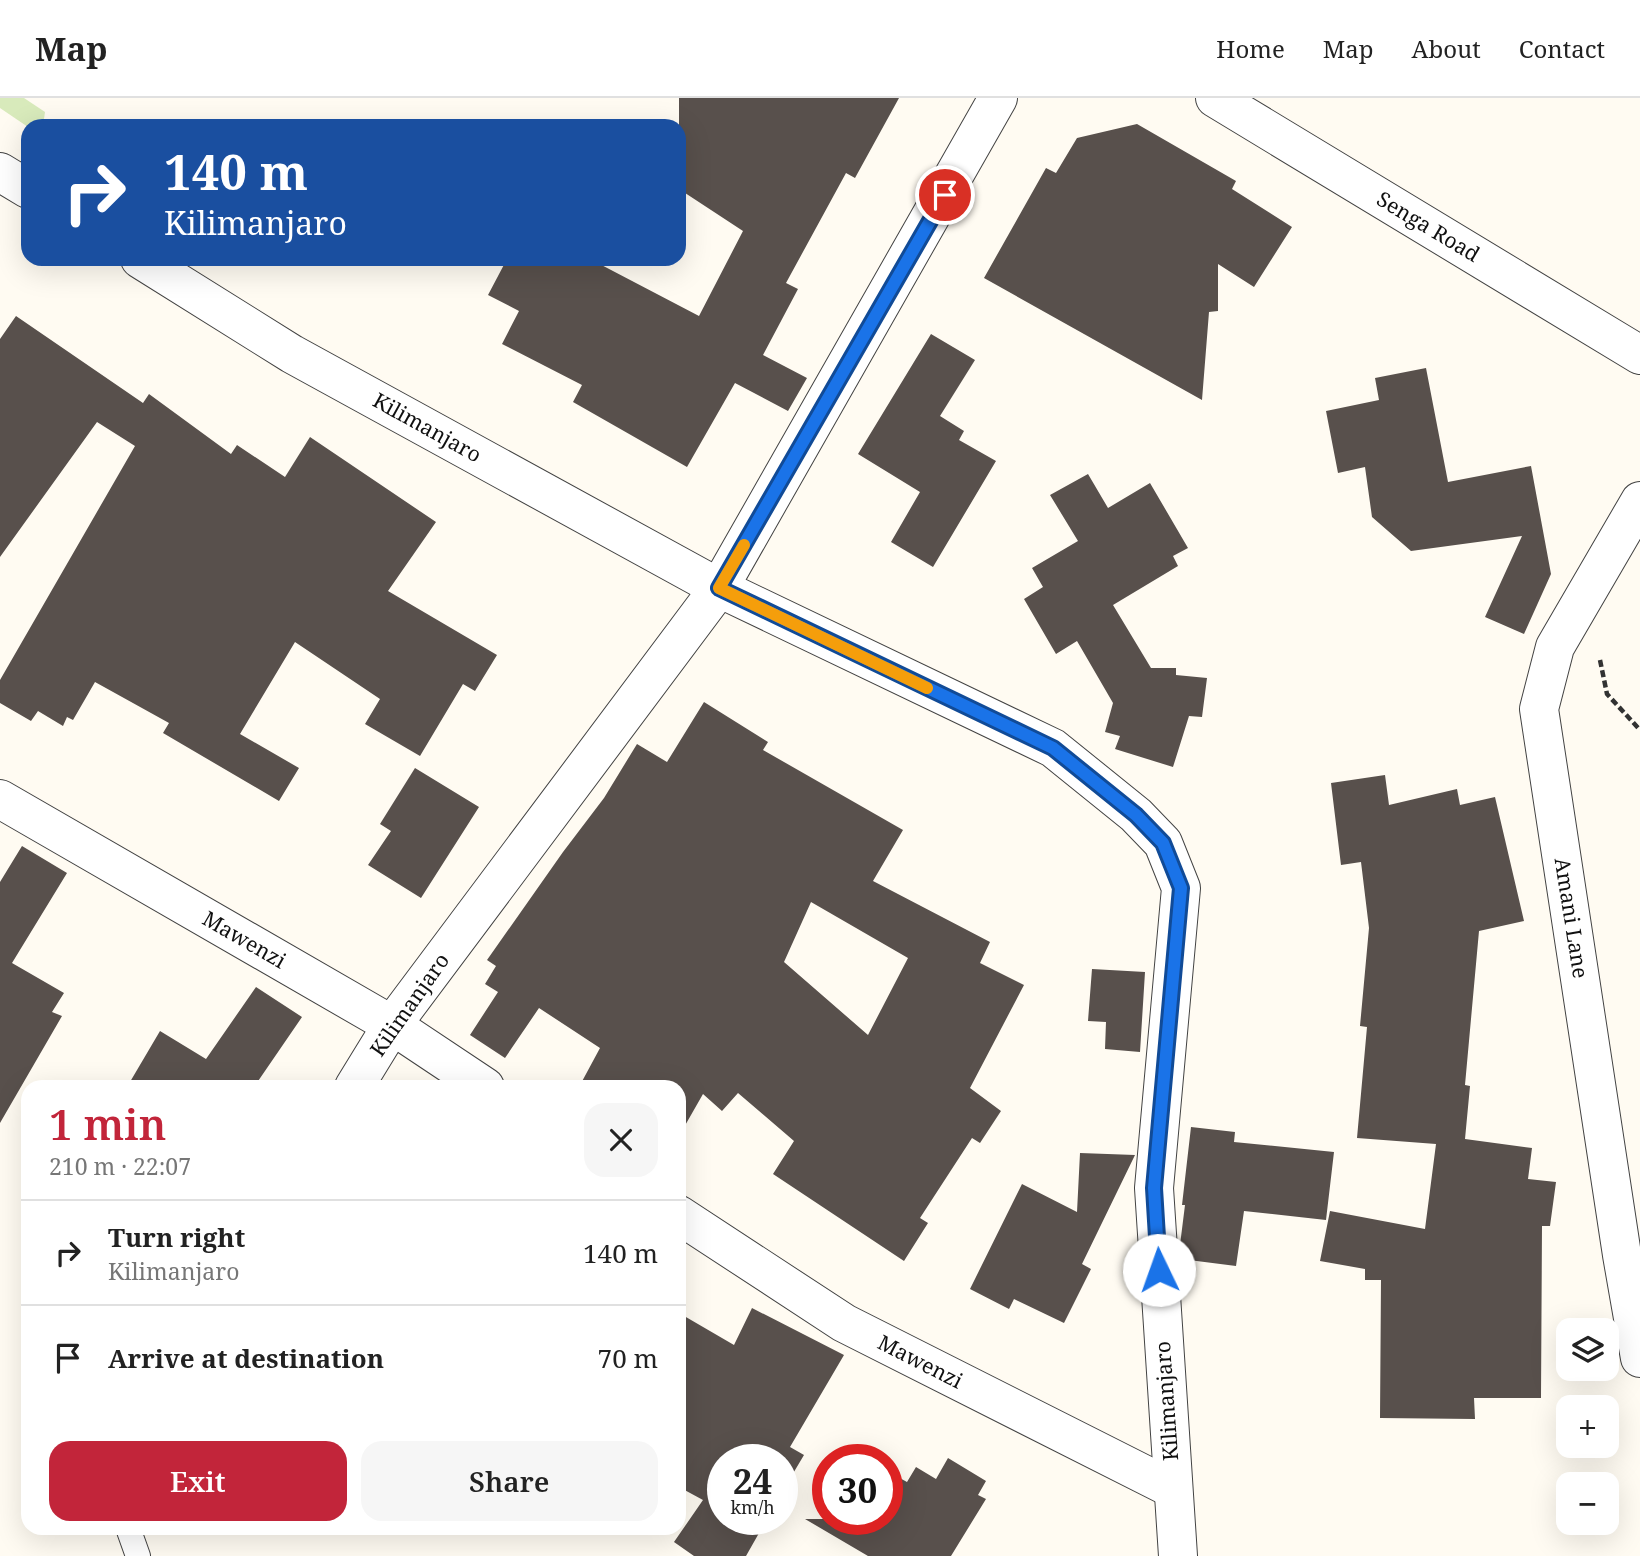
<!DOCTYPE html>
<html lang="en">
<head>
<meta charset="utf-8">
<style>
  body { margin:0; font-family:"Noto Serif",serif; background:#f6f6f6; color:#222; height:100vh; display:flex; flex-direction:column; font-size:26px; white-space:nowrap }
  * { box-sizing:border-box; margin:0 }
  p { font-size:23px; color:#767676 }
  .icon { flex:none; width:38px; height:38px; fill:none; stroke:currentColor; stroke-width:2; stroke-linecap:round; stroke-linejoin:round }
  .map { position:relative; flex:1; overflow:hidden }
  .panel { position:absolute; left:21px; top:982px; width:665px; height:455px; display:flex; flex-direction:column; background:#fff; border-radius:21px; box-shadow:0 7px 28px #0002 }
  .panel>* { flex:none }
  .top-card { position:absolute; left:21px; top:21px; width:665px; height:147px; border-radius:21px; box-shadow:0 7px 28px #0002; background:#1a4fa0; color:#fff; overflow:hidden }
  .fabs { position:absolute; left:1556px; top:1220px; display:grid; gap:14px }
  .fabs a { display:grid; place-items:center; width:63px; height:63px; border-radius:14px; background:#fff; box-shadow:0 7px 28px #0002; font-size:35px }
  .speed { position:absolute; left:707px; top:1346px; display:flex; gap:14px; font-size:35px; font-weight:700; text-align:center }
  .speed>* { display:grid; place-content:center; width:91px; height:91px; border-radius:50%; background:#fff; box-shadow:0 7px 28px #0002; line-height:1 }
  .speed small { font-size:18px; font-weight:400 }
  .speed .limit { border:10px solid #d22; background:#fff; color:#111 }
  .pin { position:absolute; display:grid; place-items:center; width:60px; height:60px; color:#fff; margin:-30px; border:4px solid #fff; border-radius:50%; box-shadow:0 2px 7px #0007 }
  .me { position:absolute; width:77px; margin:-38px; rotate:357deg; stroke-linejoin:round; filter:drop-shadow(0 0 5px #0008) }
  .turn { display:flex; align-items:center; gap:24px; height:147px; padding:0 28px; font-size:32px }
  .turn .icon { width:91px; height:91px; stroke-width:2.5 }
  .turn b { display:block; font-size:49px; line-height:60px }
  .round { display:grid; place-items:center; flex:none; width:74px; height:74px; border-radius:21px; background:#f6f6f6 }
  .headline { display:flex; align-items:center; justify-content:space-between; height:119px; padding:0 28px }
  h1 { font-size:42px; font-weight:600; line-height:52px; color:#c2253a }
  .cta { display:flex; gap:14px; margin-top:auto; padding:14px 28px }
  .cta a { flex:1; height:80px; border-radius:21px; background:#c2253a; color:#fff; font-size:28px; font-weight:600; line-height:80px; text-align:center }
  .cta a+a { background:#f6f6f6; color:#222 }
  ul { padding:0; list-style:none }
  li { display:flex; align-items:center; gap:21px; height:105px; padding:0 28px; border-top:2px solid #e0e0e0 }
  li div { flex:1 }
  li b { display:block; font-size:26px }
  li em { font-style:normal }
  header { display:flex; align-items:center; gap:42px; box-sizing:border-box; height:98px; padding:0 35px; background:#fff; border-bottom:2px solid #e0e0e0 }
  header strong { font-size:33px }
  nav { display:flex; gap:38px; margin-inline-start:auto; font-size:24px }
  .map>svg:first-child { display:block }
  .green { fill:#d8eabb }
  .building { fill:#58504c; fill-rule:evenodd }
  .lines { fill:none; stroke-linecap:round; stroke-linejoin:round }
  .service-casing { stroke:#434343; stroke-width:26 }
  .minor-casing { stroke:#434343; stroke-width:40 }
  .tertiary-casing { stroke:#434343; stroke-width:40 }
  .path { stroke:#323232; stroke-width:4.5; stroke-dasharray:7 3.5; stroke-linecap:butt }
  .service { stroke:#fff; stroke-width:24 }
  .minor { stroke:#fff; stroke-width:38 }
  .tertiary { stroke:#fff; stroke-width:38 }
  .route-casing { stroke:#114b97; stroke-width:18 }
  .route { stroke:#1a73e8; stroke-width:12 }
  .slow { stroke:#f59e0b; stroke-width:12 }
  .labels { text-anchor:middle; stroke-width:7; stroke-linejoin:round; paint-order:stroke }
  .street-label { font-size:21px; fill:#101010; stroke:#fff }
</style>
</head>
<body>
<header>
<strong>Map</strong>
<nav><a>Home</a><a>Map</a><a>About</a><a>Contact</a></nav>
</header>
<div class="map">
<svg width="1640" height="1458" viewBox="0 0 1640 1458">
  <rect width="100%" height="100%" fill="#fffbf2"/>
  <!-- green -->
  <path class="green" d="M0 0H24L45 14 43 28 28 29 0 10Z"/>
  <!-- building -->
  <g class="building">
    <path d="M679 0H899L855 80 846 75 786 185 798 191 763 257 807 280 788 313 735 285 687 369 573 304 582 287 502 246 519 213 488 197 507 161H590L699 218 743 133 679 91Z"/>
    <path d="M1137 26 1236 83 1232 91 1292 129 1254 189 1218 166V213L1209 214 1202 302 984 180 1046 70 1056 75 1077 40Z"/>
    <path d="M16 218 143 305 149 296 231 356 237 347 285 379 310 339 436 424 388 493 497 557 475 593 463 586 420 658 365 626 380 601 295 544 240 636 299 670 279 703 163 635 169 625 95 584 73 622 67 619 63 628 38 613 31 623 0 605V582L135 348 97 324 0 459V241Z"/>
    <path d="M931 236 975 262 940 318 964 333 959 342 996 363 933 469 891 444 920 394 858 356Z"/>
    <path d="M1426 270 1448 384 1531 368 1551 476 1524 536 1485 519 1522 438 1411 453 1372 419 1365 369 1338 375 1326 313 1379 302 1375 280Z"/>
    <path d="M1088 376 1108 410 1150 385 1188 450 1173 458 1178 468 1113 507 1151 570H1176V577L1207 580 1202 619 1189 618 1173 669 1115 651 1120 638 1105 634 1113 605 1077 543 1056 556 1024 501 1043 489 1032 470 1078 443 1050 397Z"/>
    <path d="M704 604 768 644 763 652 903 732 873 783 990 844 980 865 1024 887 970 990 1001 1013 980 1045 972 1040 920 1120 928 1125 904 1163 773 1076 794 1043 738 995 722 1013 703 996 679 1038V989H579L600 950 539 910 505 960 470 937 498 894 485 886 496 868 487 862 563 754 604 700 637 646 667 664ZM811 804 908 860 868 937 784 864Z"/>
    <path d="M415 670 479 709 421 800 368 767 391 733 380 726Z"/>
    <path d="M1385 677 1389 707 1457 691 1460 707 1495 699 1524 823 1479 833 1465 987 1470 988 1465 1041 1532 1050 1528 1081 1556 1084 1550 1128H1542L1541 1300H1474L1475 1321 1380 1320 1381 1182H1365V1171L1320 1163 1330 1113 1425 1131 1436 1046 1357 1040 1367 929 1360 928 1369 830 1361 764 1341 767 1331 685Z"/>
    <path d="M22 748 67 775 12 865 64 895 52 914 62 918 0 1025V784Z"/>
    <path d="M1092 871 1145 874 1140 954 1105 951 1106 924 1088 923Z"/>
    <path d="M256 889 302 919 254 989H127L160 933 206 961Z"/>
    <path d="M1191 1029 1235 1034 1234 1044 1334 1054 1326 1122 1244 1113 1236 1168 1181 1161 1180 1147 1185 1107H1182Z"/>
    <path d="M1080 1055 1135 1057 1082 1166 1091 1171 1064 1225 1014 1201 1009 1211 970 1191 1022 1086 1077 1114Z"/>
    <path d="M752 1210 844 1257 790 1349 804 1357 782 1394V1362H723V1421H767L746 1458H694L674 1444 703 1402 679 1389V1215L734 1247Z"/>
    <path d="M948 1360 986 1383 978 1397 986 1401 951 1458H868L805 1421H887V1373L907 1384 916 1369 936 1381Z"/>
  </g>
  <g class="lines">
    <defs>
      <path id="service" d="M128 1430 138 1458"/>
      <g id="minor">
        <path d="M0 74 28 91"/>
        <path d="M140 161 292 256 719 490 1053 650 1136 717 1163 745 1181 790 1154 1090 1178 1458"/>
        <path d="M1640 403 1555 549 1539 611 1622 1157 1640 1260"/>
        <path d="M0 701 392 927 485 989"/>
        <path d="M354 989 392 927 719 490 998 0"/>
        <path d="M679 1117 844 1225 1173 1391"/>
      </g>
      <path id="tertiary" d="M1215 0 1640 257"/>
    </defs>
    <!-- service casing -->
    <use href="#service" class="service-casing"/>
    <!-- minor casing -->
    <use href="#minor" class="minor-casing"/>
    <!-- tertiary casing -->
    <use href="#tertiary" class="tertiary-casing"/>
    <!-- path -->
    <path class="path" d="M1600 562 1607 596 1640 632"/>
    <!-- service -->
    <use href="#service" class="service"/>
    <!-- minor -->
    <use href="#minor" class="minor"/>
    <!-- tertiary -->
    <use href="#tertiary" class="tertiary"/>
  </g>
  <g class="lines">
    <defs>
      <path id="route" d="M945 97 719 490 1053 650 1136 717 1163 745 1181 790 1154 1090 1159 1172"/>
    </defs>
    <!-- route casing -->
    <use href="#route" class="route-casing"/>
    <!-- route -->
    <use href="#route" class="route"/>
    <!-- slow -->
    <path class="slow" d="M744 447 719 490 927 590"/>
  </g>
  <g class="labels">
    <!-- street labels -->
    <g class="street-label">
      <text transform="translate(1428 129) rotate(31)" y="7">Senga Road</text>
      <text transform="translate(427 330) rotate(29)" y="7">Kilimanjaro</text>
      <text transform="translate(1571 820) rotate(81)" y="7">Amani Lane</text>
      <text transform="translate(244 842) rotate(30)" y="7">Mawenzi</text>
      <text transform="translate(410 907) rotate(-55)" y="7">Kilimanjaro</text>
      <text transform="translate(920 1264) rotate(27)" y="7">Mawenzi</text>
      <text transform="translate(1167 1303) rotate(-94)" y="7">Kilimanjaro</text>
    </g>
  </g>
</svg>
<div class="fabs">
<a><svg class="icon" aria-label="layers" viewBox="0 0 24 24"><path d="M12 4l9 5-9 5-9-5zM3 14l9 5 9-5"/></svg></a>
<a>+</a>
<a>−</a>
</div>
<div class="speed"><div>24<small>km/h</small></div><div class="limit">30</div></div>
<div class="pin" style="left:945px;top:97px;background:#d93025"><svg class="icon" aria-label="arrive" viewBox="0 0 24 24"><path d="M6 21V4h12l-3 4 3 4H6"/></svg></div>
<svg class="me" style="left:1159px;top:1172px" viewBox="-20 -20 40 40"><circle r="19" fill="#fff"/><path d="M0-13L10 11 0 6-10 11z" fill="#1a73e8"/></svg>
<div class="top-card">
<div class="turn"><svg class="icon" aria-label="right" viewBox="0 0 24 24"><path d="M7 20v-9h11M14 6l5 5-5 5"/></svg><div><b>140 m</b>Kilimanjaro</div></div>
</div>
<section class="panel">
<div class="headline"><div><h1>1 min</h1><p>210 m · 22:07</p></div><a class="round"><svg class="icon" aria-label="close" viewBox="0 0 24 24"><path d="M6 6l12 12M18 6L6 18"/></svg></a></div>
<ul>
<li><svg class="icon" aria-label="right" viewBox="0 0 24 24"><path d="M7 20v-9h11M14 6l5 5-5 5"/></svg><div><b>Turn right</b><p>Kilimanjaro</p></div><em>140 m</em></li>
<li><svg class="icon" aria-label="arrive" viewBox="0 0 24 24"><path d="M6 21V4h12l-3 4 3 4H6"/></svg><div><b>Arrive at destination</b></div><em>70 m</em></li>
</ul>
<div class="cta"><a>Exit</a><a>Share</a></div>
</section>
</div>
</body>
</html>
